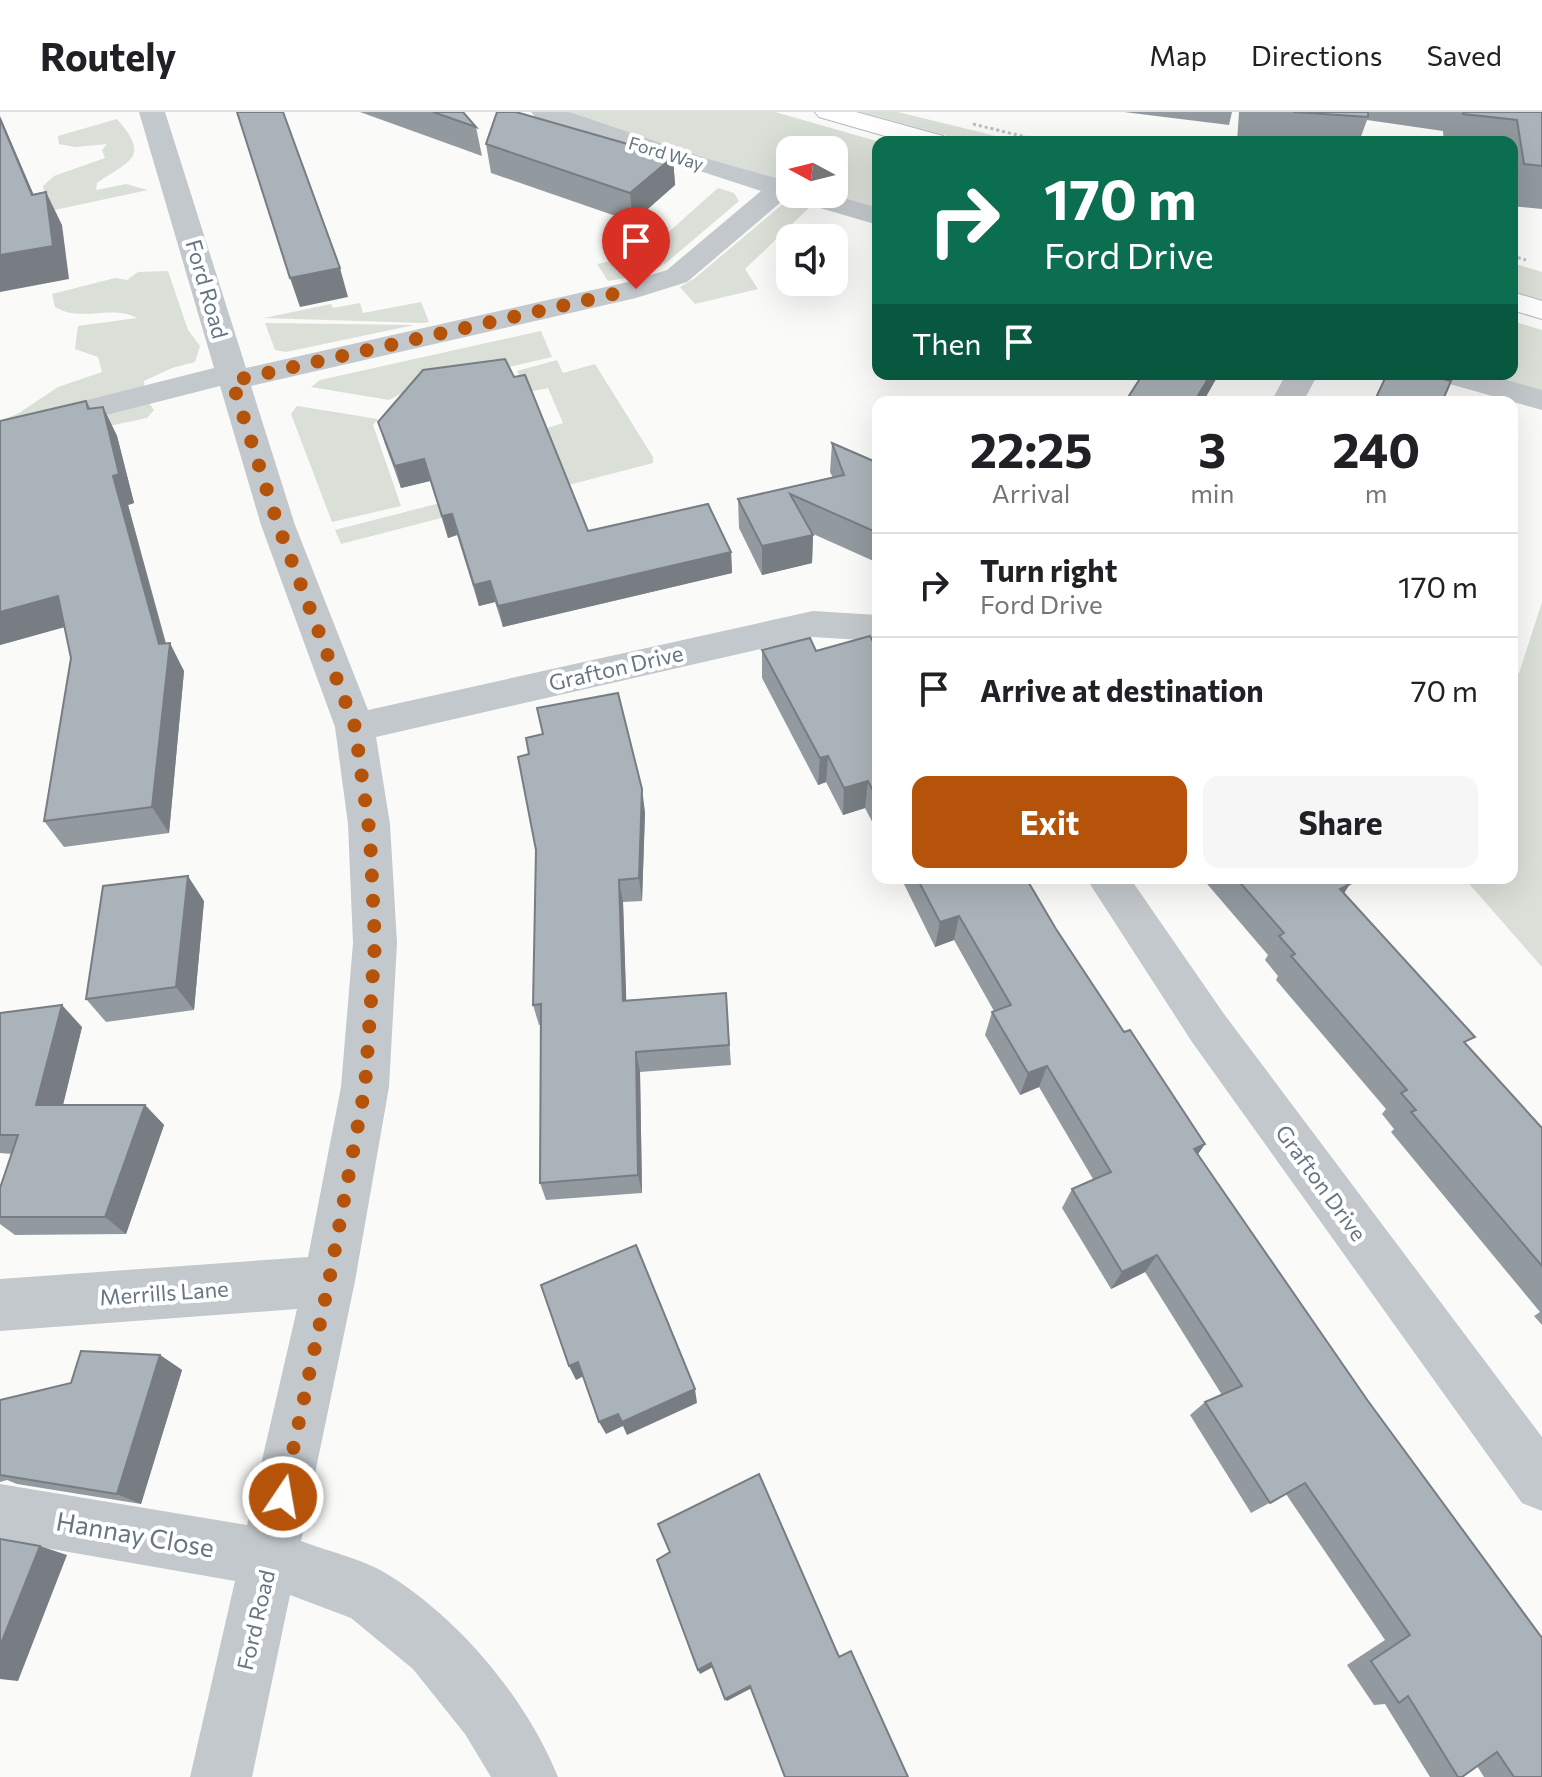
<!DOCTYPE html>
<html lang="en">
<head>
<meta charset="utf-8">
<style>
  body { margin:0; font-family:Commissioner,sans-serif; background:#f6f6f6; color:#202124; height:100vh; display:flex; flex-direction:column; font-size:30px; white-space:nowrap }
  * { box-sizing:border-box; margin:0 }
  p { font-size:26px; color:#757577 }
  .icon { flex:none; width:44px; height:44px; fill:none; stroke:currentColor; stroke-width:2; stroke-linecap:round; stroke-linejoin:round }
  .map { position:relative; flex:1; overflow:hidden }
  .panel { position:absolute; left:872px; top:284px; width:646px; height:488px; display:flex; flex-direction:column; background:#fff; border-radius:16px; box-shadow:0 8px 32px #0002 }
  .panel>* { flex:none }
  .guide { position:absolute; left:872px; top:24px; width:646px; height:244px; border-radius:16px; box-shadow:0 8px 32px #0002; background:#0b6e4f; color:#fff; overflow:hidden }
  .needle { width:52px; rotate:277deg }
  .tools { position:absolute; left:776px; top:24px; display:grid; gap:16px }
  .tools a { display:grid; place-items:center; width:72px; height:72px; border-radius:16px; background:#fff; box-shadow:0 8px 32px #0002; font-size:40px }
  .pin { position:absolute; display:grid; place-items:center; width:68px; height:68px; color:#fff; margin:-82px -34px; border-radius:50% 50% 50% 0; rotate:-45deg; box-shadow:0 0 8px #0007 }
  .pin .icon { rotate:45deg }
  .me { position:absolute; width:88px; margin:-44px; rotate:12deg; stroke-linejoin:round; filter:drop-shadow(0 0 6px #0008) }
  .turn { display:flex; align-items:center; gap:28px; height:168px; padding:0 40px; font-size:36px }
  .turn .icon { width:104px; height:104px; stroke-width:2.5 }
  .turn b { display:block; font-size:56px; line-height:68px }
  .then { display:flex; align-items:center; height:76px; padding:0 40px; background:#0003; gap:16px; font-size:30px }
  .eta { display:flex; justify-content:space-evenly; align-items:center; height:136px; text-align:center }
  .eta b { font-size:48px; font-weight:700; line-height:56px }
  .cta { display:flex; gap:16px; margin-top:auto; padding:16px 40px }
  .cta a { flex:1; height:92px; border-radius:16px; background:#b45309; color:#fff; font-size:32px; font-weight:700; line-height:92px; text-align:center }
  .cta a+a { background:#f6f6f6; color:#202124 }
  ul { padding:0; list-style:none }
  li { display:flex; align-items:center; gap:24px; height:104px; padding:0 40px; border-top:2px solid #e0e0e0 }
  li div { flex:1 }
  li b { display:block; font-size:30px }
  li em { font-style:normal }
  header { display:flex; align-items:center; gap:48px; box-sizing:border-box; height:112px; padding:0 40px; background:#fff; border-bottom:2px solid #e0e0e0 }
  header strong { font-size:38px }
  nav { display:flex; gap:44px; margin-inline-start:auto; font-size:28px }
  .map>svg:first-child { display:block }
  .green { fill:#dadfd7 }
  .lines { fill:none; stroke-linecap:round; stroke-linejoin:round }
  .major-casing { stroke:#b5babe; stroke-width:2 }
  .path { stroke:#bbbfc2; stroke-width:3; stroke-dasharray:3 3; stroke-linecap:butt }
  .minor { fill:#c3c8cc; fill-rule:evenodd }
  .major { fill:#fff; fill-rule:evenodd }
  .wall { fill:#929a9f }
  .shaded-wall { fill:#777d82 }
  .building { fill:#aab3b9; stroke:#777d82; stroke-width:2 }
  .route { stroke:#b45309; stroke-width:14; stroke-dasharray:0 25.2 }
  .labels { text-anchor:middle; stroke-width:8; stroke-linejoin:round; paint-order:stroke }
  .far-street-label { font-size:18px; fill:#657683; stroke:#fff }
  .street-label { font-size:22px; fill:#657683; stroke:#fff }
  .near-street-label { font-size:26px; fill:#657683; stroke:#fff }
</style>
</head>
<body>
<header>
<strong>Routely</strong>
<nav><a>Map</a><a>Directions</a><a>Saved</a></nav>
</header>
<div class="map">
<svg width="1542" height="1665" viewBox="0 0 1542 1665">
  <rect width="100%" height="100%" fill="#fafaf8"/>
  <!-- green -->
  <g class="green">
    <path d="M557 0H775L880 30 878 97 825 82H834V38H790V72L664 37Z"/>
    <path d="M860 0H898L1020 30H969Z"/>
    <path d="M117 7C151 46 130 48 97 71L96 78 126 72 148 78 3 109 0 99 44 80 43 74 54 64 105 46 102 38 107 32 75 35 59 32 58 24Z"/>
    <path d="M718 76 734 81 739 89 666 151 647 162 608 169 597 152 644 142Z"/>
    <path d="M785 90 809 96 745 157 758 177 695 192 680 175 695 166Z"/>
    <path d="M1512 151 1542 160V189L1512 181Z"/>
    <path d="M168 159 188 218 200 234 195 250 172 256 144 269 146 287 154 298 147 306 0 337V309L19 301 58 275 102 260 98 245 75 237 78 214 137 206C111 192 81 211 55 195L52 182 115 166 127 168 138 160Z"/>
    <path d="M421 190 429 210 423 211 264 206 331 192 333 196 360 191 363 201Z"/>
    <path d="M1512 209 1542 218V281L1474 262H1512Z"/>
    <path d="M265 211 414 213 286 240 275 238Z"/>
    <path d="M541 219 552 245 406 279 389 288 311 275 320 268Z"/>
    <path d="M557 248 563 261 595 252 653 345V351L341 432 335 418 522 370 541 318 563 311 548 276 528 280 517 259Z"/>
    <path d="M297 294 378 307 373 313 401 394 332 410 291 302Z"/>
    <path d="M1542 490V855L1464 766H1512V563L1519 561Z"/>
  </g>
  <g class="lines">
    <defs>
      <g id="major">
        <path d="M815 0H856L943 24 947 30H906L819 5Z"/>
        <path d="M1512 180 1542 189V207L1512 198Z"/>
      </g>
    </defs>
    <!-- major casing -->
    <use href="#major" class="major-casing"/>
    <!-- path -->
    <g class="path">
      <path d="M973 12 1046 30"/>
      <path d="M1512 144 1526 148"/>
    </g>
    <!-- minor -->
    <g class="minor">
      <path d="M139 0H165L246 256 628 170 667 158 761 79 535 5 531 0H569L708 47 790 70V82H830L878 96V113L786 86 687 170 636 186 251 274 295 413 368 598 813 499 878 503V529L813 525 376 625 390 712 397 831 389 975 355 1169 301 1429C330 1440 367 1448 392 1465 463 1511 526 1587 558 1665H491L465 1622 413 1557 351 1506 290 1483 252 1665H190L235 1469 0 1428V1372L247 1413 297 1197 0 1219V1167L308 1145 341 975 353 831 348 712 335 615 261 413 220 274 0 330V310L214 256Z"/>
      <path d="M1286 262H1318L1303 290H1271Z"/>
      <path d="M1434 262H1485L1542 278V298L1439 269Z"/>
      <path d="M1086 766H1130L1224 902 1542 1325V1399L1522 1391 1192 930Z"/>
    </g>
    <!-- major -->
    <use href="#major" class="major"/>
  </g>
  <!-- wall -->
  <g class="wall">
    <path d="M360 0H463L476 15 482 44Z"/>
    <path d="M1124 0H1232L1229 13Z"/>
    <path d="M1239 0H1542V97L1512 94V30H1444L1443 19 1367 8 1359 30H1237Z"/>
    <path d="M486 32 673 45 675 73 633 110 491 61Z"/>
    <path d="M86 289 91 297 103 295 117 324 134 391 128 393 166 531 184 559 169 721 64 735 44 709 71 546 65 515 0 533V309Z"/>
    <path d="M378 310 588 419 731 440 732 461 503 515 495 490 479 494 457 423 448 426 430 369 401 376 385 332Z"/>
    <path d="M832 331 878 351V451L811 421 813 423 812 451 762 463 739 416 738 387 833 366 830 360Z"/>
    <path d="M762 538 878 539V721L865 696 843 703 826 670 818 673 762 566Z"/>
    <path d="M529 642 645 700 642 789 623 790 626 888 726 881 731 953 640 960 642 1081 546 1088 540 1071 541 913H539L533 893 536 738Z"/>
    <path d="M901 766H1026L1056 817 1124 920 1205 1032 1198 1042 1542 1665H1484L1477 1654 1462 1665H1430L1385 1592 1374 1593 1347 1553 1385 1528 1286 1382 1251 1401 1190 1303 1205 1290 1222 1283 1145 1160 1111 1177 1062 1096 1072 1077 1093 1067 1039 975 1020 983 985 923 992 900 994 899 954 828 935 835Z"/>
    <path d="M1202 766H1344V781L1467 933 1542 1016V1213L1534 1204 1540 1200 1391 1020 1394 1017 1382 1002 1386 997 1276 868 1278 864 1265 848 1268 843Z"/>
    <path d="M204 789 194 898 106 910 86 887Z"/>
    <path d="M0 901 82 915 63 993H145L164 1013 126 1122 15 1123 0 1112V1076L12 1042 0 1041Z"/>
    <path d="M160 1243 182 1258 141 1392 17 1372 7 1368 0 1370V1288L71 1271Z"/>
  </g>
  <!-- shaded-wall -->
  <g class="shaded-wall">
    <path d="M0 4 48 116 32 83 0 7Z"/>
    <path d="M673 45 675 73 633 110 630 81Z"/>
    <path d="M46 80 62 113 69 167 0 180V143Z"/>
    <path d="M340 156 348 185 300 195 290 166Z"/>
    <path d="M1211 262H1219L1203 290H1194Z"/>
    <path d="M103 295 117 324 134 391 128 393 168 541 170 531 184 559 169 721 152 695 159 532 113 364Z"/>
    <path d="M424 347 430 369 401 376 395 354Z"/>
    <path d="M452 402 457 423 448 426 442 404Z"/>
    <path d="M813 423 812 451 762 463V434Z"/>
    <path d="M731 440 732 461 503 515 498 494Z"/>
    <path d="M490 469 495 490 479 494 474 473Z"/>
    <path d="M58 484 75 512 0 533V500Z"/>
    <path d="M828 644 826 670 818 673 820 646Z"/>
    <path d="M868 669 865 696 843 703 844 676Z"/>
    <path d="M642 677 645 700 642 789 639 766Z"/>
    <path d="M188 764 204 789 194 898 176 875Z"/>
    <path d="M619 768 623 790 627 909 623 889Z"/>
    <path d="M1350 772 1334 797 1340 777Z"/>
    <path d="M959 804 954 828 935 835 940 810Z"/>
    <path d="M62 893 82 915 58 1013 36 993Z"/>
    <path d="M636 940 640 960 642 1081 638 1063Z"/>
    <path d="M1047 954 1039 975 1020 983 1028 961Z"/>
    <path d="M145 993 164 1013 126 1122 105 1105Z"/>
    <path d="M1205 1032 1191 1052 1194 1037Z"/>
    <path d="M1157 1143 1145 1160 1111 1177 1122 1160Z"/>
    <path d="M160 1243 182 1258 141 1392 117 1382Z"/>
    <path d="M578 1250 584 1264 576 1268 569 1254Z"/>
    <path d="M695 1277 697 1291 627 1323 623 1314 606 1322 599 1310 618 1302Z"/>
    <path d="M40 1434 67 1443 18 1569 0 1567V1534Z"/>
    <path d="M711 1551 713 1555 700 1562 698 1558Z"/>
    <path d="M750 1574V1577L727 1589 725 1587Z"/>
  </g>
  <!-- building -->
  <g class="building">
    <path d="M237 0H283L340 156 290 166Z"/>
    <path d="M433 0H463L476 15Z"/>
    <path d="M497 0H516L673 45 630 81 486 32Z"/>
    <path d="M1293 0H1368V5Z"/>
    <path d="M1463 0H1542V54L1524 52 1517 8 1463 2Z"/>
    <path d="M0 7 32 83 46 80 53 134 0 143Z"/>
    <path d="M505 247 514 265 525 263 588 419 708 392 731 440 498 494 490 469 474 473 452 402 442 404 424 347 395 354 378 310 423 258Z"/>
    <path d="M1143 262H1211L1194 290H1125Z"/>
    <path d="M1387 262H1425L1451 269 1442 290H1374Z"/>
    <path d="M86 289 88 297 103 295 119 362 113 364 159 532 170 531 152 695 44 709 71 546 58 484 0 500V309Z"/>
    <path d="M832 331 878 351V421L790 382 813 423 762 434 738 387 844 363Z"/>
    <path d="M870 524 878 539V689L868 669 844 676 828 644 820 646 762 538 810 526 816 539Z"/>
    <path d="M618 581 642 677 639 766 619 768 623 889 726 881 729 933 636 940 638 1063 540 1071 541 892 533 893 536 738 518 645 529 642 526 626 543 622 537 596Z"/>
    <path d="M188 764 176 875 86 887 103 774Z"/>
    <path d="M917 766H1026L1056 817 1124 920 1130 918 1205 1032 1194 1037 1368 1289 1542 1526V1665H1514L1497 1640 1462 1665H1458L1408 1584 1399 1591 1371 1549 1410 1523 1305 1371 1270 1391 1205 1290 1242 1274 1157 1143 1122 1160 1072 1077 1111 1060 1047 954 1028 961 992 900 1011 893 959 804 940 810Z"/>
    <path d="M1236 766H1344L1350 772 1340 777 1475 925 1464 930 1542 1016V1154L1411 1000 1416 998 1401 981 1407 978 1291 844 1295 842 1279 824 1284 821Z"/>
    <path d="M62 893 36 993H145L105 1105H0V1076L18 1023H0V901Z"/>
    <path d="M636 1133 695 1277 622 1310 618 1302 599 1310 578 1250 569 1254 541 1173Z"/>
    <path d="M81 1239 160 1243 117 1382 0 1363V1288L71 1271Z"/>
    <path d="M759 1362 839 1545 851 1539 908 1665H785L750 1574 725 1587 711 1551 698 1558 657 1448 670 1440 658 1412Z"/>
    <path d="M0 1427 40 1434 0 1534Z"/>
  </g>
  <g class="lines">
    <!-- route -->
    <path class="route" d="M283 1385 329 1169 365 975 375 831 370 724 355 615 278 413 232 269 636 177"/>
  </g>
  <g class="labels">
    <!-- far-street labels -->
    <g class="far-street-label">
      <text transform="translate(666 42) rotate(17)" y="6">Ford Way</text>
    </g>
    <!-- street labels -->
    <g class="street-label">
      <text transform="translate(207 177) rotate(74)" y="8">Ford Road</text>
      <text transform="translate(616 556) rotate(-13)" y="8">Grafton Drive</text>
      <text transform="translate(1321 1071) rotate(54)" y="8">Grafton Drive</text>
      <text transform="translate(164 1181) rotate(-4)" y="8">Merrills Lane</text>
      <text transform="translate(256 1508) rotate(-77)" y="8">Ford Road</text>
    </g>
    <!-- near-street labels -->
    <g class="near-street-label">
      <text transform="translate(135 1423) rotate(10)" y="9">Hannay Close</text>
    </g>
  </g>
</svg>
<div class="tools">
<a><svg class="needle" viewBox="-14 -14 28 28"><path d="M0-13l5 13h-10z" fill="#e53935"/><path d="M0 13l5-13h-10z" fill="#757577"/></svg></a>
<a><svg class="icon" aria-label="sound" viewBox="0 0 24 24"><path d="M4 9h4l5-4v14l-5-4H4zM17 9q2 3 0 6"/></svg></a>
</div>
<div class="pin" style="left:636px;top:177px;background:#d93025"><svg class="icon" aria-label="arrive" viewBox="0 0 24 24"><path d="M6 21V4h12l-3 4 3 4H6"/></svg></div>
<svg class="me" style="left:283px;top:1385px" viewBox="-20 -20 40 40"><circle r="17" fill="#b45309" stroke="#fff" stroke-width="3"/><path d="M0-11L8 9 0 5-8 9z" fill="#fff"/></svg>
<div class="guide">
<div class="turn"><svg class="icon" aria-label="right" viewBox="0 0 24 24"><path d="M7 20v-9h11M14 6l5 5-5 5"/></svg><div><b>170 m</b>Ford Drive</div></div>
<div class="then">Then<svg class="icon" aria-label="arrive" viewBox="0 0 24 24"><path d="M6 21V4h12l-3 4 3 4H6"/></svg></div>
</div>
<section class="panel">
<div class="eta">
<div><b>22:25</b><p>Arrival</p></div>
<div><b>3</b><p>min</p></div>
<div><b>240</b><p>m</p></div>
</div>
<ul>
<li><svg class="icon" aria-label="right" viewBox="0 0 24 24"><path d="M7 20v-9h11M14 6l5 5-5 5"/></svg><div><b>Turn right</b><p>Ford Drive</p></div><em>170 m</em></li>
<li><svg class="icon" aria-label="arrive" viewBox="0 0 24 24"><path d="M6 21V4h12l-3 4 3 4H6"/></svg><div><b>Arrive at destination</b></div><em>70 m</em></li>
</ul>
<div class="cta"><a>Exit</a><a>Share</a></div>
</section>
</div>
</body>
</html>
